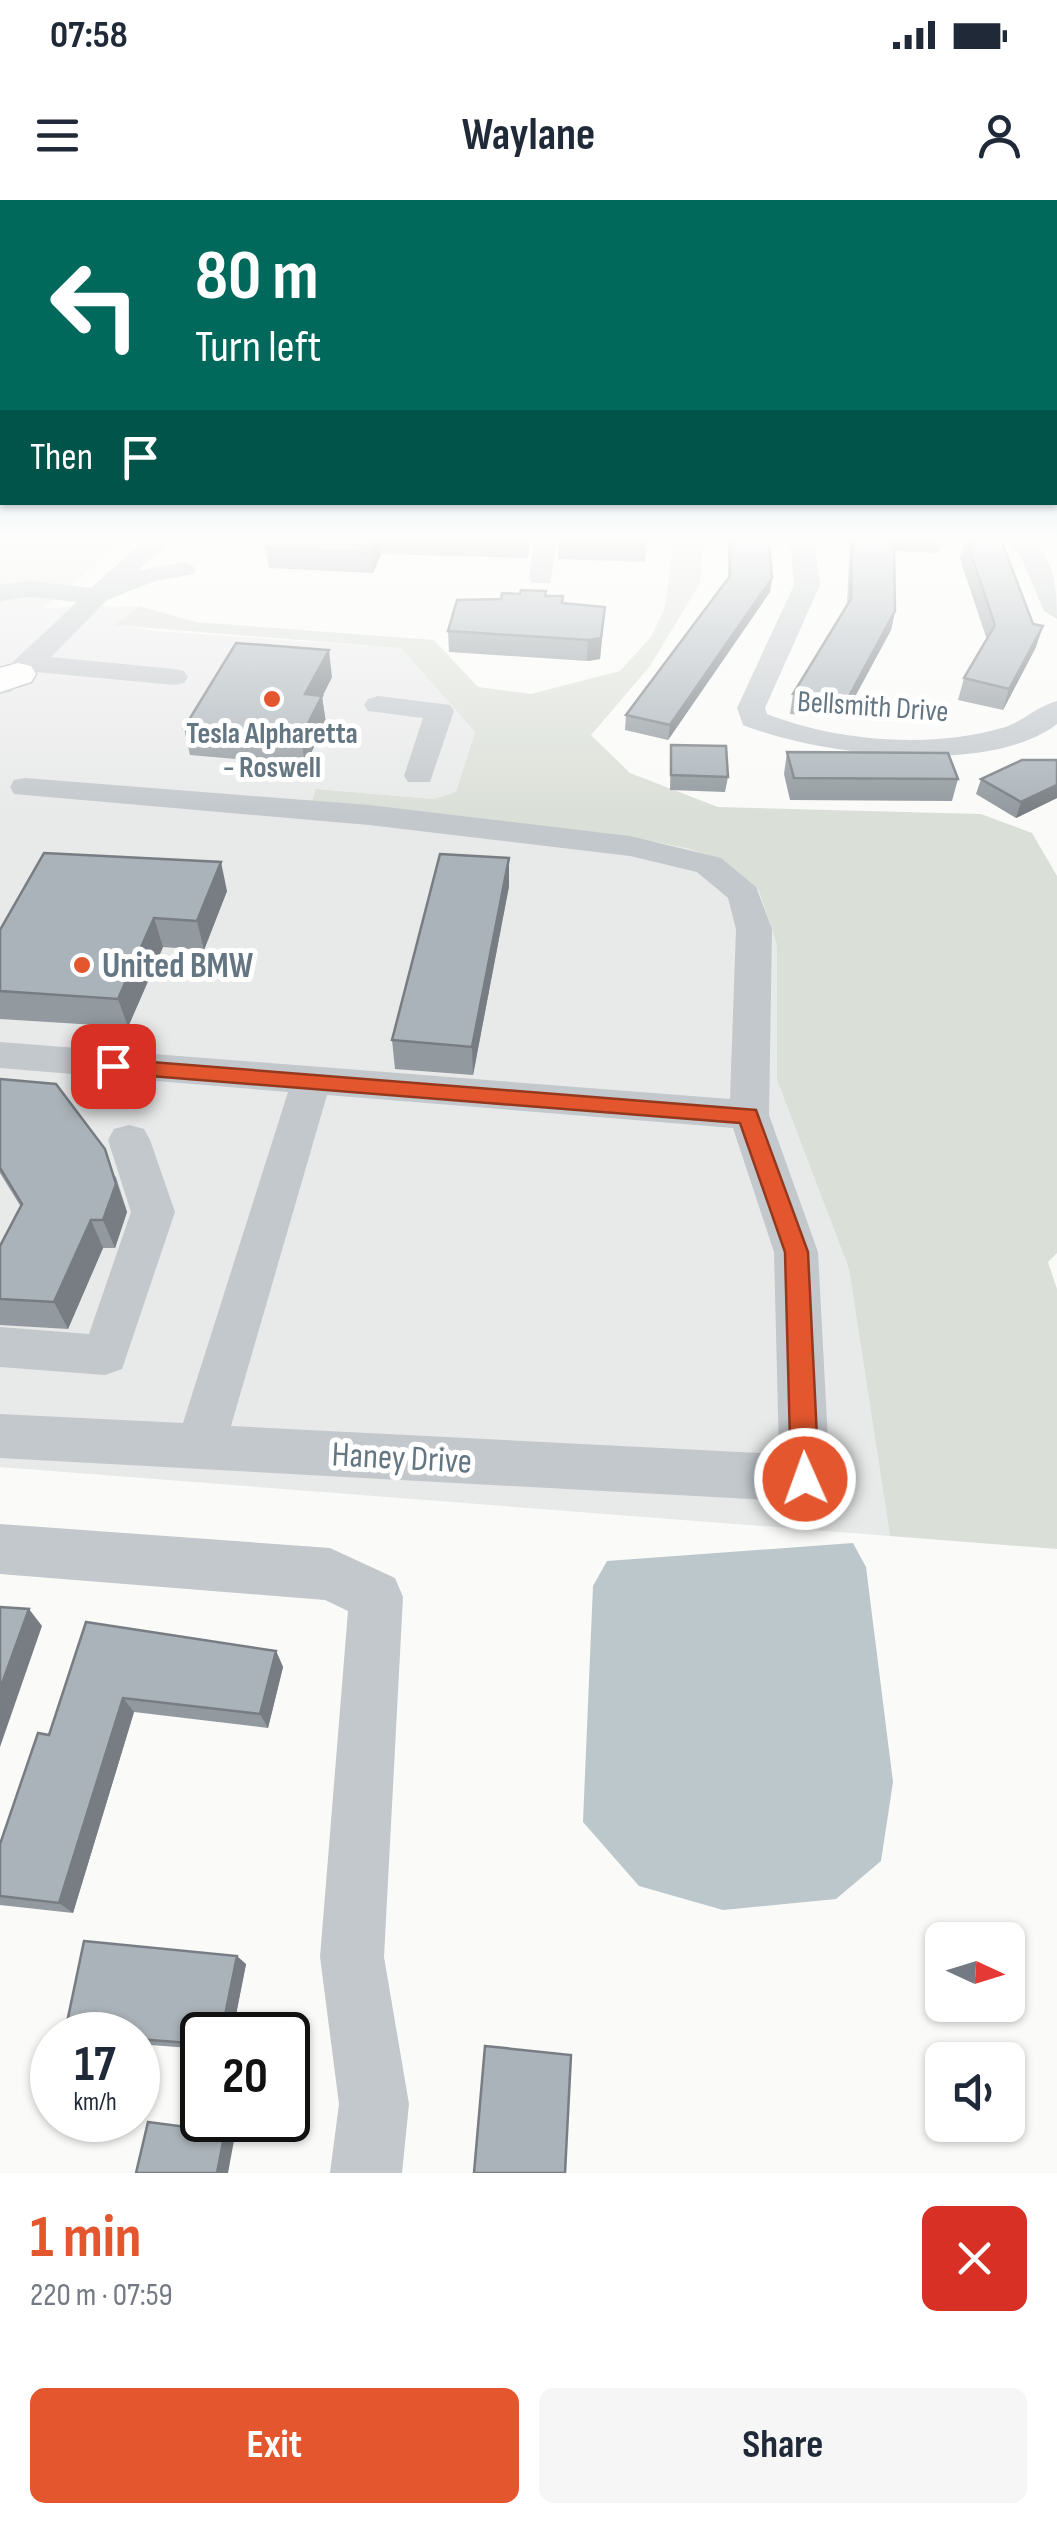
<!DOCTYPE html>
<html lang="en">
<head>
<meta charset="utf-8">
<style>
  body { margin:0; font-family:"Sofia Sans Condensed",sans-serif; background:#f6f6f7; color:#1f2937; height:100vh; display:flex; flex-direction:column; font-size:38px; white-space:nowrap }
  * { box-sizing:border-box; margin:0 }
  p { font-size:32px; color:#747a83 }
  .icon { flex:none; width:55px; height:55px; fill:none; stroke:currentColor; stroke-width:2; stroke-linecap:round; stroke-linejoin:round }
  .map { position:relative; height:1973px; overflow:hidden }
  .panel { display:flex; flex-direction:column; background:#fff; flex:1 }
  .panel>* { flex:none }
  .top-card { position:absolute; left:0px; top:0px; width:1058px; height:305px; box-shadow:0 2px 8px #0004; background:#00695c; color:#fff; overflow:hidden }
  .needle { width:65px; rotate:94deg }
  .tools { position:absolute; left:925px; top:1722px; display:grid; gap:20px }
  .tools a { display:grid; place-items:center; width:100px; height:100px; border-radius:15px; background:#fff; box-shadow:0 2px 8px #0004; font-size:50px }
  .speed { position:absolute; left:30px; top:1812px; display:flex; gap:20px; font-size:50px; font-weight:700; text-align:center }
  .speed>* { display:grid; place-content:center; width:130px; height:130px; border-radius:50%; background:#fff; box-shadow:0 2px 8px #0004; line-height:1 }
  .speed small { font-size:25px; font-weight:400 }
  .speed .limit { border:5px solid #111; border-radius:15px; background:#fff; color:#111 }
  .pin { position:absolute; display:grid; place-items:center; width:85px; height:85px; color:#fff; margin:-42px; border-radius:20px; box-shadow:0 5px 15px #0006 }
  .me { position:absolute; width:110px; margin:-55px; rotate:358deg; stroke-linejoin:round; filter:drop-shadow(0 0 8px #0008) }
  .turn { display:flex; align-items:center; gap:35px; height:210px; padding:0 30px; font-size:45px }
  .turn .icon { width:130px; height:130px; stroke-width:2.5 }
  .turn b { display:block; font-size:70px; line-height:85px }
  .then { display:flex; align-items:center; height:95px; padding:0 30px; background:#0003; gap:20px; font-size:38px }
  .round { display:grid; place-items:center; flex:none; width:105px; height:105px; border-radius:15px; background:#f6f6f7 }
  .summary { display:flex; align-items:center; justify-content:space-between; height:170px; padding:0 30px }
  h1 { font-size:60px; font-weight:700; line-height:75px; color:#e4572e }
  .action { display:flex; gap:20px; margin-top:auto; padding:20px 30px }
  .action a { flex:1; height:115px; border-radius:15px; background:#e4572e; color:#fff; font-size:40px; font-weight:700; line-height:115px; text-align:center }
  .action a+a { background:#f6f6f7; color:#1f2937 }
  .status { display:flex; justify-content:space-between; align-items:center; height:70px; padding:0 50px; background:#fff; direction:ltr }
  .status svg { height:28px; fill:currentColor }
  header { display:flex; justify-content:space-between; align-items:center; height:130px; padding:0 30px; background:#fff; font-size:45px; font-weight:700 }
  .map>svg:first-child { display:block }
  .built { fill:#e8e9e9 }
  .green { fill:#dadfd7 }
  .water { fill:#bbc7cb }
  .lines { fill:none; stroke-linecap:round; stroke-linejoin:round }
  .highway-casing { stroke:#b4b9bd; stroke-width:3 }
  .minor { fill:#c3c8cc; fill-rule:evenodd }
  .highway { fill:#fff; fill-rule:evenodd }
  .wall { fill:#929a9f }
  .shaded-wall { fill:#777d82 }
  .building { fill:#aab3b9; stroke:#777d82; stroke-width:2.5 }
  .route { fill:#e4572e; stroke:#94391e; stroke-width:2.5 }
  .poi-dot { fill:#e4572e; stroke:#fff; stroke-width:4 }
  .labels { text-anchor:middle; stroke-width:10; stroke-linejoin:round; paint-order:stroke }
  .far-street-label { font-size:30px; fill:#657683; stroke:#fff }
  .far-poi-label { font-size:30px; font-weight:bold; fill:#657683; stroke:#fff }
  .poi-label { font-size:35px; font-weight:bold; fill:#657683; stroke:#fff; text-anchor:start }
  .street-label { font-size:35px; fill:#657683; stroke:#fff }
</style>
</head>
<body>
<div class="status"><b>07:58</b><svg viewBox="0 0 49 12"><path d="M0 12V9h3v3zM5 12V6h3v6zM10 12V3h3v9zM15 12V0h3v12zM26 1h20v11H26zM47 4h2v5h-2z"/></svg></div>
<header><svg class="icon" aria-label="menu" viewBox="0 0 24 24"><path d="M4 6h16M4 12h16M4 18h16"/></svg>Waylane<svg class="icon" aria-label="person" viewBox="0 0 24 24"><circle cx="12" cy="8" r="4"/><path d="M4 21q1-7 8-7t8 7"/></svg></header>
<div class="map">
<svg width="1057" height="1973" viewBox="0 0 1057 1973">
  <rect width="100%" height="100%" fill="#fafaf8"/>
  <!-- built -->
  <path class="built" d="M0 339H126L44 408 139 406 115 424 156 431 401 448 475 532 456 593 434 599 317 589 686 648 723 660 759 691 777 745V880L849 1069 890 1336 0 1267Z"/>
  <!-- green -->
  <path class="green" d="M675 339H704L700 383 650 466 591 535 630 573 718 607 981 614 1032 633 1057 676V1053L1048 1062 1057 1089V1349L890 1336 849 1069 777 880V745L759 691 723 660 686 648 612 634 312 601 316 589 434 599 456 592 475 532 401 448 114 425 139 406 196 422 434 440 478 487 531 494 620 471 651 437 664 410Z"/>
  <!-- water -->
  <path class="water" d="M853 1343 866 1367 893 1582 881 1661 836 1699 723 1710 639 1686 583 1622 593 1386 607 1361Z"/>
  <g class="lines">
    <defs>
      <path id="highway" d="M18 463 31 466 36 474 31 482 0 492V468Z"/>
    </defs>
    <!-- highway casing -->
    <use href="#highway" class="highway-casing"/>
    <!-- minor -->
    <g class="minor">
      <path d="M146 339H174L137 371 185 362 197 369 194 374 155 381 107 400 51 457 174 469 184 471 188 477 184 483 174 485 36 472 10 492 0 494V474L77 402 30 397 0 401V385L30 381 91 388Z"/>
      <path d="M534 339H558L550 383H532L529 378Z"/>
      <path d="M790 339H814L820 385 765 508 767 514C835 541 931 549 1002 528 1023 522 1037 506 1057 501V524C989 577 818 555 743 525L737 508 794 385Z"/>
      <path d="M1002 339H1030C1055 358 1057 389 1057 419L1044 411 1020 355Z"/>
      <path d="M378 496 450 505 454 511 430 582H408L404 576 423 518 368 511 364 505 368 499Z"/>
      <path d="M25 578 369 605 630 636 721 658 756 687 772 729 769 915 818 1052 830 1279 823 1296 805 1302 0 1258V1214L183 1223 288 892 0 868V842L730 899 736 729 728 698 697 672 630 656 369 625 14 594 10 587 14 580ZM327 895 733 928 774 1052 779 1254 231 1226Z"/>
      <path d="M129 925 144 929 150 940 175 1012 122 1169 105 1175 0 1167V1127L89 1134 131 1012 108 940 114 929Z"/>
      <path d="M0 1324 330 1348 395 1378 403 1397 384 1757 409 1904 402 1973H330L339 1904 320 1757 348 1411 325 1400 0 1374Z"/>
    </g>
    <!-- highway -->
    <use href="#highway" class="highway"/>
  </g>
  <!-- wall -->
  <g class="wall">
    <path d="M271 339H531L528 358 381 354 373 373 269 368 266 348Z"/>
    <path d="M558 339H647L645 362 558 359Z"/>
    <path d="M728 339H769L772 378 770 392 668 540 625 530 626 515 728 378Z"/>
    <path d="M850 339H942L939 353 894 351 895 411 891 430 844 517 790 514 793 494 847 404Z"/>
    <path d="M965 339 1036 447 1003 510 958 500 964 478 987 440 960 359Z"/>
    <path d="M546 396 563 403 605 407 600 459 587 461 449 452 448 431 501 399Z"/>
    <path d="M332 477 322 497 326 523 305 565 190 555 184 528Z"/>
    <path d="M671 545 728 577 725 592 670 590Z"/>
    <path d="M787 552 958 579 952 601 790 600 784 574Z"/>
    <path d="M1057 560V598L1016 618 976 594 981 579Z"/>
    <path d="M509 686 473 875 395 869 392 840Z"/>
    <path d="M227 691 204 750 163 747 128 827 0 819V730Z"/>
    <path d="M0 879 116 977 127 1012 115 1048H103L68 1129 0 1125V1046L21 1007 0 973Z"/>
    <path d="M86 1422 276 1451 283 1467 268 1528 134 1512 73 1713 0 1705V1644L49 1535Z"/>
    <path d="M246 1764 232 1835H202V1849L138 1844V1835H71L65 1832Z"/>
  </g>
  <!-- shaded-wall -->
  <g class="shaded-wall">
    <path d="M376 339H379L381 354 373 373 371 353Z"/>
    <path d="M772 378 770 392 668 540 670 525Z"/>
    <path d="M605 407 600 459 587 461 588 440Z"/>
    <path d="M895 411 891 430 844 517 848 498Z"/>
    <path d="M1043 426 1036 447 1003 510 1009 489Z"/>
    <path d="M329 450 332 477 322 497 326 523 305 565 301 537 305 494Z"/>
    <path d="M1057 585V598L1016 618 1021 602Z"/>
    <path d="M509 658V686L473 875 472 847Z"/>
    <path d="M221 662 227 691 204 750 197 721Z"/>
    <path d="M154 718 163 747 128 827 118 799Z"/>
    <path d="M105 949 127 1012 115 1048 103 1020Z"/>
    <path d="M91 1020 103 1048 68 1129 54 1102Z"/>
    <path d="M29 1409 42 1426 0 1547V1489Z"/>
    <path d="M276 1451 283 1467 268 1528 260 1514Z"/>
    <path d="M123 1498 134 1512 73 1713 59 1703Z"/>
    <path d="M237 1756 246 1764 232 1835H221Z"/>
    <path d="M225 1932 235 1935 228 1973H217Z"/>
  </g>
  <!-- building -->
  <g class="building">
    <path d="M271 339H376L371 353 266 348Z"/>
    <path d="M565 339H647V342Z"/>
    <path d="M730 339H769L772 378 670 525 626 515 730 376Z"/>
    <path d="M852 339H894L895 411 848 498 793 494 851 399Z"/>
    <path d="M966 339 1001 340 1033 424 1043 426 1009 489 964 478 995 425Z"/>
    <path d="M521 390 546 391 545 396H563L562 403 605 407 601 438 588 440 448 431 457 400 501 399 502 393 520 394Z"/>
    <path d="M236 443 329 450 305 494 322 496 301 537 184 528Z"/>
    <path d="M671 545 726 546 728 577 671 575Z"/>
    <path d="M787 552 948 553 958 579 794 578Z"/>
    <path d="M1022 560H1057V585L1021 602 981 579Z"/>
    <path d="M44 653 221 662 197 721 154 718 118 799 0 791V730Z"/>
    <path d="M440 654 509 658 472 847 392 840Z"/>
    <path d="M0 879 56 884 105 949 116 984 103 1020H91L54 1102 0 1099V1046L22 1004 0 968Z"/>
    <path d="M0 1407 29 1409 0 1489Z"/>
    <path d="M86 1422 276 1451 260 1514 123 1498 59 1703 0 1696V1644L38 1533 49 1535Z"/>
    <path d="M84 1741 237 1756 221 1835H202V1844L138 1839V1835H96L65 1832Z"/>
    <path d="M485 1846 571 1855 565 1973H474Z"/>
    <path d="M148 1922 225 1932 217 1973H136Z"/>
  </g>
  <!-- sky -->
  <linearGradient id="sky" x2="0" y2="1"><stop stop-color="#96bcdc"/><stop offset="0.55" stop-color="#fdfdfc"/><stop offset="1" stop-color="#fdfdfc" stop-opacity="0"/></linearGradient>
  <rect width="1057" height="616" fill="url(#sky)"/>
  <!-- route -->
  <path class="route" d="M113 859 756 910 808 1052 819 1279 815 1288 805 1291 795 1288 791 1279 785 1052 740 923 113 873 103 866Z"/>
  <!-- markers -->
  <g class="poi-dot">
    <circle cx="272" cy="499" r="10"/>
    <circle cx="82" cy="765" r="10"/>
  </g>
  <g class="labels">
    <!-- far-street labels -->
    <g class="far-street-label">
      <text transform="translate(873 506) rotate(4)" y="10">Bellsmith Drive</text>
    </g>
    <!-- far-poi labels -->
    <g class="far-poi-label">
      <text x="272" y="543">Tesla Alpharetta<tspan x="272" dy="34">- Roswell</tspan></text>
    </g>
    <!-- poi labels -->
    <g class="poi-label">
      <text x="102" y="777">United BMW</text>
    </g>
    <!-- street labels -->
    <g class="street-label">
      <text transform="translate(402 1257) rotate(3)" y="12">Haney Drive</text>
    </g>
  </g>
</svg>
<div class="tools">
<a><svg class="needle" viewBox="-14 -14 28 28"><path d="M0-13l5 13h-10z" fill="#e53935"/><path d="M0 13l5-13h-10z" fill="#747a83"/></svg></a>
<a><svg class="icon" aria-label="sound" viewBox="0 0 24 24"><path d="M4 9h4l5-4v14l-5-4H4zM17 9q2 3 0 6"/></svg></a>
</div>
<div class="speed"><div>17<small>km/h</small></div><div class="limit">20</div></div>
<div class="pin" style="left:113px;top:866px;background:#d93025"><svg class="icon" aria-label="arrive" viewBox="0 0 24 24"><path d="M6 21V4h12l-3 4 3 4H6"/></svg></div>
<svg class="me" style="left:805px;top:1279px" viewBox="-20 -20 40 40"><circle r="17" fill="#e4572e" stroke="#fff" stroke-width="3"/><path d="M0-11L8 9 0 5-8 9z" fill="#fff"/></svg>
<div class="top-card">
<div class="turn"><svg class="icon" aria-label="left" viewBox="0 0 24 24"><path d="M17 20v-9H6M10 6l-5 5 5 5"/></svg><div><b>80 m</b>Turn left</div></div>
<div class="then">Then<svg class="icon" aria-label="arrive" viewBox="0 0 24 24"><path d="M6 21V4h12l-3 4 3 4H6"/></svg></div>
</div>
</div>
<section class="panel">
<div class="summary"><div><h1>1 min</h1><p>220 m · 07:59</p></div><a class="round" style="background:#d93025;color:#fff"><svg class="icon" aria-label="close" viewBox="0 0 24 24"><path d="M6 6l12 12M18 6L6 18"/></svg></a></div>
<div class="action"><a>Exit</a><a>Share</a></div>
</section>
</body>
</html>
